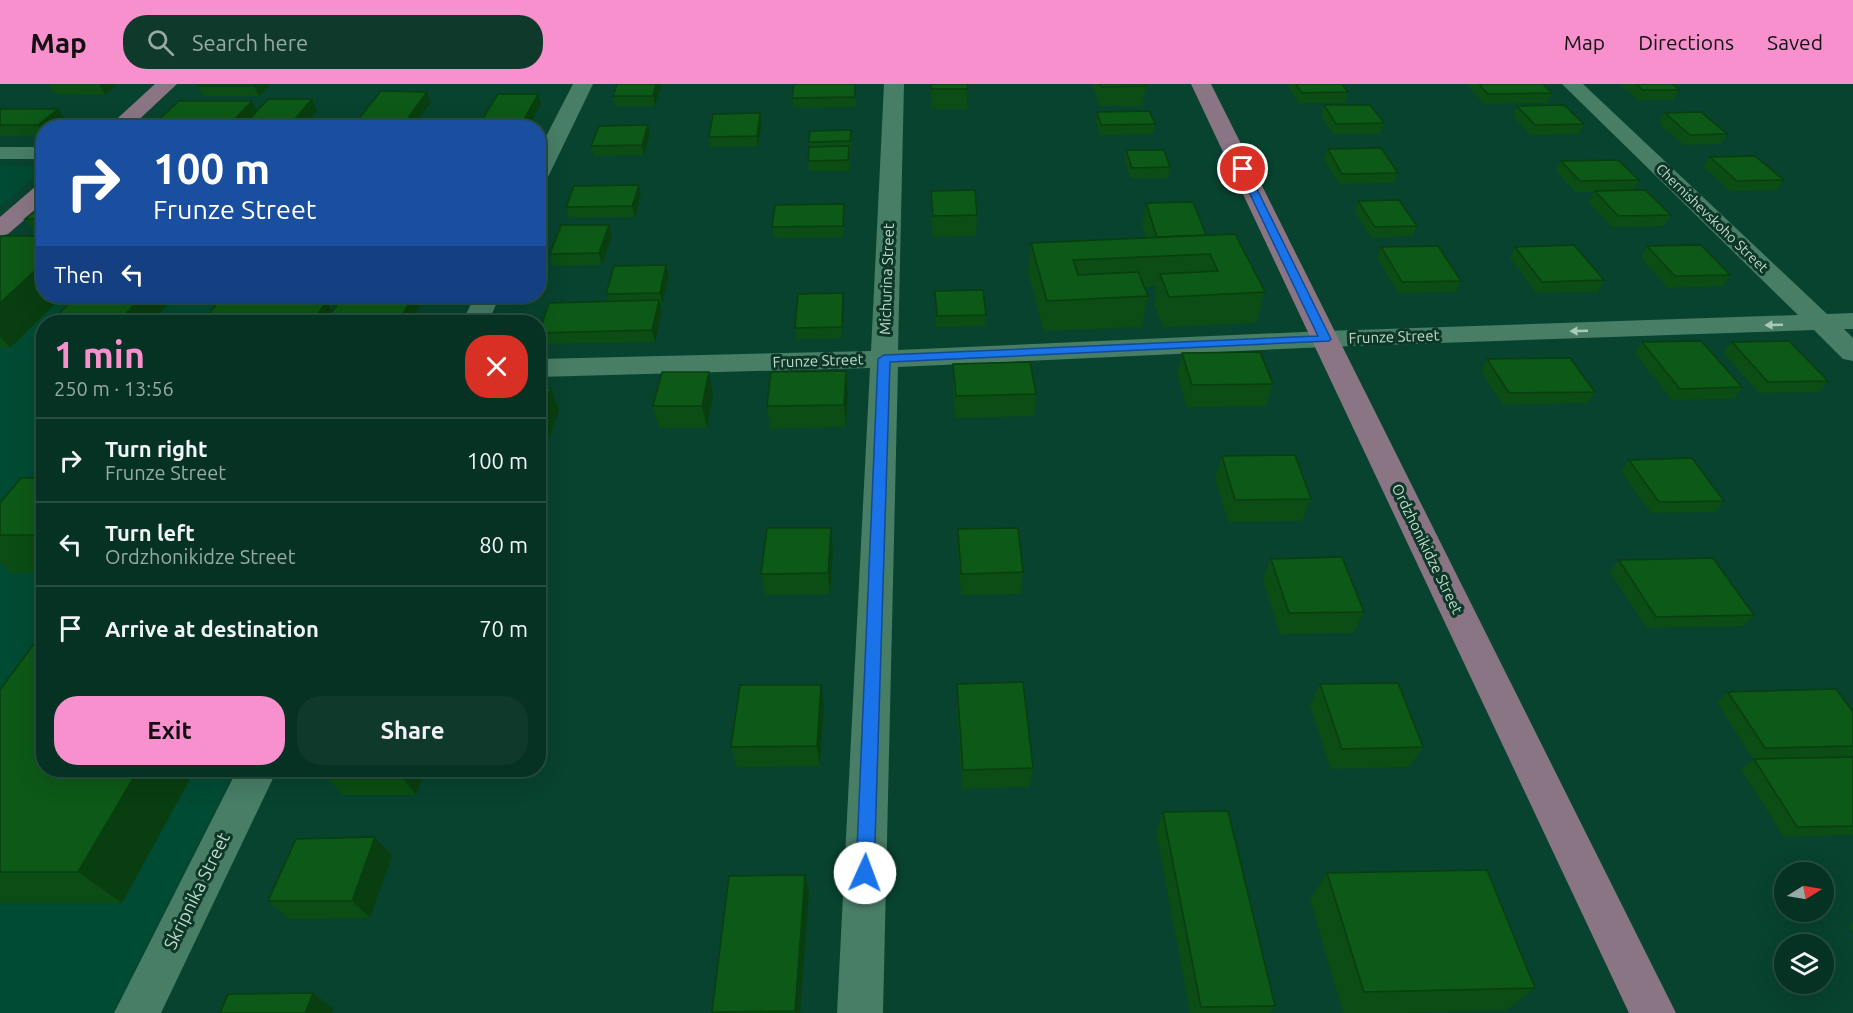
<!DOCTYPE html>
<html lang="en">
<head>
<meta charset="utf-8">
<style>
  body { margin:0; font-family:Ubuntu,sans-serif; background:#0f3a2b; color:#f1f3f6; height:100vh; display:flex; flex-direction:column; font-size:22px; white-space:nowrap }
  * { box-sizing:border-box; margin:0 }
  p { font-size:20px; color:#98aaa6 }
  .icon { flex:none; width:33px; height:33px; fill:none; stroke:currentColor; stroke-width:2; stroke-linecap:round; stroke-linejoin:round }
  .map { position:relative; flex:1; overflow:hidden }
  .panel { position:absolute; left:36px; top:231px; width:510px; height:462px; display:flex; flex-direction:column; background:#063223; border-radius:24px; box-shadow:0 6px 24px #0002,0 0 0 2px #274d41 }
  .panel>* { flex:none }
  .hud { position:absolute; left:36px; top:36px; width:510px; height:183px; border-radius:24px; box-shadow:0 6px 24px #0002,0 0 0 2px #274d41; background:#1a4fa0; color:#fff; overflow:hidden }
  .needle { width:39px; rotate:79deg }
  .controls { position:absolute; left:1774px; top:778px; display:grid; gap:12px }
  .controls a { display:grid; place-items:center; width:60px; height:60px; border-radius:50%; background:#063223; box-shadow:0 6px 24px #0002,0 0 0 2px #274d41; font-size:30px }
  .pin { position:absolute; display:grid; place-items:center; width:51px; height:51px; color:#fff; margin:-26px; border:3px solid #fff; border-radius:50%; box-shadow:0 2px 6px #0007 }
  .me { position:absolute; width:66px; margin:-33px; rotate:2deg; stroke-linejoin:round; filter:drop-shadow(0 0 4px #0008) }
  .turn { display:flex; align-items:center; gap:21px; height:126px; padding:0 18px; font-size:27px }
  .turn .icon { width:78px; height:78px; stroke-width:2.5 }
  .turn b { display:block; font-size:42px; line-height:51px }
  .then { display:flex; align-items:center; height:57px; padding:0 18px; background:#0003; gap:12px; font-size:22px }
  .round { display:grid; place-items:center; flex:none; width:63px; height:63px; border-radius:24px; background:#0f3a2b }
  .headline { display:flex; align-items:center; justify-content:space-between; height:102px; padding:0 18px }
  h1 { font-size:36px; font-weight:600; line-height:45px; color:#f790cd }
  .button { display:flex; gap:12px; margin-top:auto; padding:12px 18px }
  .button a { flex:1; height:69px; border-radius:24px; background:#f790cd; color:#111; font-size:24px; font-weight:600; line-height:69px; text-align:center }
  .button a+a { background:#0f3a2b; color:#f1f3f6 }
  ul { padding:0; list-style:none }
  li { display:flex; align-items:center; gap:18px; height:84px; padding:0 18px; border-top:2px solid #274d41 }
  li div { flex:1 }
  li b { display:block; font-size:22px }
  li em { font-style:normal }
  header { display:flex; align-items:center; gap:36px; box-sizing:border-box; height:84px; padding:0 30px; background:#f790cd; color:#111 }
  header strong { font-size:28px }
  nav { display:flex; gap:33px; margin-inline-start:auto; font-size:21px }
  .search { width:420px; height:54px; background:#0f3a2b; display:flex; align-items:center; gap:15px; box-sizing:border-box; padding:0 21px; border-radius:24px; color:#98aaa6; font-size:22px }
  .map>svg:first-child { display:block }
  .built { fill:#004b33 }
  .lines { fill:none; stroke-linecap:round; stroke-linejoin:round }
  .minor { fill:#487d66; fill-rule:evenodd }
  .major { fill:#8a7584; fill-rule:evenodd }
  .wall { fill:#0b4d14 }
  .shaded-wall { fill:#093e10 }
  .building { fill:#0d5917; stroke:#093e10; stroke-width:1.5 }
  .oneway { fill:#a9c9b9 }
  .route { fill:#1a73e8; stroke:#114b97; stroke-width:1.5 }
  .labels { text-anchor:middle; stroke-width:6; stroke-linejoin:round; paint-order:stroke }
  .far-street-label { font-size:14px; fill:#c1dcce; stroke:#0d3727 }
  .street-label { font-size:15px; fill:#c1dcce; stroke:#0d3727 }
  .near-street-label { font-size:18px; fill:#c1dcce; stroke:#0d3727 }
</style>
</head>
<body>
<header>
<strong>Map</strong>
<div class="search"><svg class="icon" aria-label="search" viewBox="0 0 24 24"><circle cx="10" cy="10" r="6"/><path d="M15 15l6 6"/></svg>Search here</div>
<nav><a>Map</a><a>Directions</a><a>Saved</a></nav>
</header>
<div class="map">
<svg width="1853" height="929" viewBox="0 0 1853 929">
  <rect width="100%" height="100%" fill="#08432f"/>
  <!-- built -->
  <g class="built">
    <path d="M0 82H43V86L0 122Z"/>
    <path d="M43 141 44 212H240L228 227 326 238H44V686H235L113 929H0V180Z"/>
  </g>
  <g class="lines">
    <!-- minor -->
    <g class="minor">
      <path d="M573 0H593L549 91 546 96 538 98V68Z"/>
      <path d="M884 0H904L898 266 1325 247 1798 231 1562 0H1583L1827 230 1853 229V245H1844L1853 254V277L1843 275 1814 246 1325 263 898 283 883 929H837L870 284 538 293V275L871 267Z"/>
      <rect x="0" y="63" width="44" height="12"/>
      <path d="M475 212H500L488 238H462Z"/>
      <path d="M237 686H277L161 929H114Z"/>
    </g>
    <!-- major -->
    <g class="major">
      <path d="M155 0H177L130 44H107Z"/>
      <path d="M1191 0H1211L1676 929H1629Z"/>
      <path d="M44 100V119L8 150 0 152V133L36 102Z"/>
    </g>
  </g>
  <!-- wall -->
  <g class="wall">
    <path d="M48 0H118L105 11 55 10Z"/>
    <path d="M617 0H662L655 22H615L613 12Z"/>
    <path d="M856 0V23L793 24 792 14Z"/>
    <path d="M930 0H967V25H931Z"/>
    <path d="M1093 0H1145L1146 2 1142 22H1099L1093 2Z"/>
    <path d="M1289 0H1342L1348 8 1345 19H1299L1288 2Z"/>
    <path d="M1466 0H1543L1552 9 1547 19 1484 20Z"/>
    <path d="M1619 0H1673L1679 6 1674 16H1638Z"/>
    <path d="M270 1 259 12H203L198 2Z"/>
    <path d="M427 8 431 18 412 44H359L356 38Z"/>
    <path d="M252 17 257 27 317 26 301 44H251L248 37 241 44H158L155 39Z"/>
    <path d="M541 20 528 44H482L480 39Z"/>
    <path d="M1324 21 1384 39 1380 50H1333L1321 32Z"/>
    <path d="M1517 22 1584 40 1579 50 1530 51 1513 32Z"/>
    <path d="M0 25 65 35 44 44V52H0Z"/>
    <path d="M1097 28 1155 40 1153 50 1100 51 1096 38Z"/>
    <path d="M1665 29 1727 50 1721 60 1684 61 1659 40Z"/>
    <path d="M762 39 758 62 710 63 709 53Z"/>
    <path d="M648 41 650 51 644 71 594 72 591 62Z"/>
    <path d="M851 46V68H849V87H809L808 77 809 64V58Z"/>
    <path d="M1328 65 1398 89 1394 99 1339 100 1324 75Z"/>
    <path d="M1126 66 1170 83 1168 94H1131L1125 77Z"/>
    <path d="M1710 73 1784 96 1777 106 1730 107 1703 83Z"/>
    <path d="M1561 77 1639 96 1633 106 1671 131 1664 142 1612 143 1589 118 1594 108H1575L1556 87Z"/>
    <path d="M639 101 641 111 635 133 569 134 566 123Z"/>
    <path d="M931 107 977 131 976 152 932 153Z"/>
    <path d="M1358 117 1417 142 1413 152 1371 154 1355 128Z"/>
    <path d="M44 119V212H63L10 264H0V152H37L25 135Z"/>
    <path d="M1146 119 1206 151 1265 208 1256 239 1163 243 1154 220 1157 202 1144 203 1148 212 1142 243 1044 247 1028 189 1031 159 1146 154 1142 140Z"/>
    <path d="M844 131 843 153 774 154 772 143Z"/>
    <path d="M612 152 602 181 553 182 550 170Z"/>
    <path d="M1647 162 1730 191 1723 202 1668 204 1641 174Z"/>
    <path d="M1381 163 1461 197 1456 208 1398 209 1377 174Z"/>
    <path d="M1515 163 1604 196 1598 208 1536 209 1510 174Z"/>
    <path d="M666 181 669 192 662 220H660L662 227 655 258 542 260 539 249 608 217 606 210Z"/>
    <path d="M935 207 986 231 985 242 936 243Z"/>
    <path d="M843 209 844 220 842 254 796 255 795 244Z"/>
    <path d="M1642 258 1742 303 1734 315 1672 316 1635 269Z"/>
    <path d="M1732 258 1828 297 1819 308 1759 309 1723 269Z"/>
    <path d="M44 264V278L37 271Z"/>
    <path d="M1182 269 1273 300 1266 322 1187 323 1177 291Z"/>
    <path d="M1487 275 1595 308 1588 319 1503 321 1481 287Z"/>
    <path d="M953 280 1036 310 1034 332 955 334 953 302Z"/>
    <path d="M846 287 848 309 846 343 770 345 767 322Z"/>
    <path d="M538 304H551L559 326 549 355H538Z"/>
    <path d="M713 310 707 344H659L653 322Z"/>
    <path d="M1222 372 1311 415 1302 437 1228 438 1215 394Z"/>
    <path d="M1629 376 1724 417 1715 428 1651 429 1621 387Z"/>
    <path d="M44 394V489H11L0 478V419Z"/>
    <path d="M958 445 1023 488 1021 510 961 511 958 467Z"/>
    <path d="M833 466 830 510 765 511 761 490Z"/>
    <path d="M1271 475 1364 528 1353 549 1280 550 1263 496Z"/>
    <path d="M1619 476 1754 531 1743 542 1647 544 1610 488Z"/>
    <path d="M957 600 1033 684 1030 703 962 705 957 621Z"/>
    <path d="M1320 600 1423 663 1409 683 1331 685 1310 621Z"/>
    <path d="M821 601 824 621 820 682 737 683 731 663Z"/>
    <path d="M0 606 122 819H0Z"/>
    <path d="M1728 608 1853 628V672L1753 675 1717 619Z"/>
    <path d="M1853 673V751L1784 753 1741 686 1754 675Z"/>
    <path d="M425 686 416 711H343L326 692Z"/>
    <path d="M1163 728 1275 922 1269 929H1190L1156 747Z"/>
    <path d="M392 772 370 834 289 835 268 817Z"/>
    <path d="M1327 789 1535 904 1507 926 1393 929H1343L1310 815Z"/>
    <path d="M809 809 800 929H712V928Z"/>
    <path d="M1853 839V848L1849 842Z"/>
  </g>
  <!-- shaded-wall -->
  <g class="shaded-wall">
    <path d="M99 0H118L105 11Z"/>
    <path d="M256 0H269L270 1 259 12 254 2Z"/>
    <path d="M656 0H662L655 22 653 12Z"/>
    <path d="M427 8 431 18 412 44H407L405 38Z"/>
    <path d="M538 10 541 20 528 44H523L522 39Z"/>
    <path d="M312 15 317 26 301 44H297L293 37Z"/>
    <path d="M252 17 257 27 241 44H233L231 39Z"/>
    <path d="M58 25 65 35 55 44H44V50L38 41Z"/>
    <path d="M760 29 762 39 758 62 757 52Z"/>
    <path d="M648 41 650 51 644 71 642 61Z"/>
    <path d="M639 101 641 111 635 133 632 122Z"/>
    <path d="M609 141 612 152 602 181 599 169Z"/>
    <path d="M44 178V212H63L10 264 0 252V219Z"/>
    <path d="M666 181 669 192 662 220 660 209Z"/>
    <path d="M843 209 844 220 842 254V243Z"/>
    <path d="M142 212H167L171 217 152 238H118Z"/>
    <path d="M414 212H420L423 217 410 238H398Z"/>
    <path d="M659 216 662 227 655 258 652 246Z"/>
    <path d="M327 217 333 229 326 238H312Z"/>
    <path d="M846 287 848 309 846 343 844 321Z"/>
    <path d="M709 288 713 310 707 344 702 322Z"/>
    <path d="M551 304 559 326 549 355 540 333Z"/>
    <path d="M831 444 833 466 830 510 828 489Z"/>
    <path d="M821 601 824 621 820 682 817 662Z"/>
    <path d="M138 686H195L122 819 78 788Z"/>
    <path d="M403 686H425L416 711 401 692Z"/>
    <path d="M375 753 392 772 370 834 352 817Z"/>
    <path d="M805 791 809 809 800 929H795Z"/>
    <path d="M313 909 333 924 331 929H305Z"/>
  </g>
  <!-- building -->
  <g class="building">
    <path d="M200 0H256L254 2H198Z"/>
    <path d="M617 0H656L653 12H613Z"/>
    <path d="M794 0H855V13L792 14Z"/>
    <path d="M931 0H967L968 5H931Z"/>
    <path d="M1100 0H1145L1146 2 1101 3Z"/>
    <path d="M1296 0H1342L1348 8 1302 9Z"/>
    <path d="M1479 0H1543L1552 9 1488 10Z"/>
    <path d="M1636 0H1673L1679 6H1643Z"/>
    <path d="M381 7 427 8 405 38H356Z"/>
    <path d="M498 10H538L522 39H480Z"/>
    <path d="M268 15H312L293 37H248Z"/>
    <path d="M179 17H252L231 39H155Z"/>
    <path d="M1324 21H1370L1384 39 1336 40Z"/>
    <path d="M1564 21 1584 40 1535 41 1517 22Z"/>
    <path d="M0 25H58L38 41H0Z"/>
    <path d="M1149 27 1155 40 1101 41 1097 28Z"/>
    <path d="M1701 28 1727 50 1690 51 1665 29Z"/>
    <path d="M760 29 757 52 709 53 713 30Z"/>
    <path d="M648 41 642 61 591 62 599 42Z"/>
    <path d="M851 46 850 57 809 58 810 47Z"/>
    <path d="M849 62 848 76 808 77 809 63Z"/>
    <path d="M1381 64 1398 89 1342 90 1328 65Z"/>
    <path d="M1126 66H1164L1170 83 1132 84Z"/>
    <path d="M1755 72 1784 96 1737 97 1710 73Z"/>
    <path d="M1618 76 1639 96 1580 97 1561 77Z"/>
    <path d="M639 101 632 122 566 123 574 102Z"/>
    <path d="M975 106 977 131 933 132 931 107Z"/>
    <path d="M1645 106 1671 131 1618 132 1595 107Z"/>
    <path d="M1399 116 1417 142 1375 143 1358 117Z"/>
    <path d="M1193 118 1206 151 1157 153 1146 119Z"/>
    <path d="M44 119V135H25Z"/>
    <path d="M844 120 843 142 772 143 775 121Z"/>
    <path d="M561 141H609L599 169 550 170Z"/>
    <path d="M1235 150 1265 208 1169 213 1160 190 1218 187 1210 170 1073 176 1078 191 1138 188 1148 212 1047 217 1031 159Z"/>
    <path d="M0 152H44V178L0 219Z"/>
    <path d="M1574 161 1604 196 1542 198 1515 163Z"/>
    <path d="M1701 161 1730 191 1675 192 1647 162Z"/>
    <path d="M1438 162 1461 197 1402 198 1381 163Z"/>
    <path d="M666 181 660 209 606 210 614 182Z"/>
    <path d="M983 206 986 231 937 232 935 207Z"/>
    <path d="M843 209 842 243 795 244 798 210Z"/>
    <path d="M77 212H142L118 238H50Z"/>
    <path d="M343 212H414L398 238H325Z"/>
    <path d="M220 216 327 217 312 238H202Z"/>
    <path d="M659 216 652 246 539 249 549 219Z"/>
    <path d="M1701 257 1742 303 1680 305 1642 258Z"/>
    <path d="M1789 257 1828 297 1768 298 1732 258Z"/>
    <path d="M44 264V271H37Z"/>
    <path d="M1260 268 1273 300 1192 301 1182 269Z"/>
    <path d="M1570 274 1595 308 1509 309 1487 275Z"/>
    <path d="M1030 278 1036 310 956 312 953 280Z"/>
    <path d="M846 287 844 321 767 322 771 288Z"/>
    <path d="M662 288H709L702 322H653Z"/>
    <path d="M538 304H551L540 333H538Z"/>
    <path d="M1295 371 1311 415 1235 416 1222 372Z"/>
    <path d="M1692 374 1724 417 1659 418 1629 376Z"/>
    <path d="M21 394H44V451H0V419Z"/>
    <path d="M767 444H831L828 489 761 490Z"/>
    <path d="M1018 444 1023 488 961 490 958 445Z"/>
    <path d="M1342 473 1364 528 1289 529 1271 475Z"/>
    <path d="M1713 474 1754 531 1656 533 1619 476Z"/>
    <path d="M44 546V686H138L78 788H0V606Z"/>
    <path d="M1023 598 1033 684 963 686 957 600Z"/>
    <path d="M1398 599 1423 663 1342 665 1320 600Z"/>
    <path d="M740 601H821L817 662 731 663Z"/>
    <path d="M1836 605 1853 628V662L1765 664 1728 608Z"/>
    <path d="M1853 673V742L1797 743 1754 675Z"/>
    <path d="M329 686H403L401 692H326Z"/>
    <path d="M1228 727 1275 922 1201 923 1163 728Z"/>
    <path d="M375 753 352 817H268L296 755Z"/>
    <path d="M1487 786 1535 904 1364 908 1327 789Z"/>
    <path d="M805 791 795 927 712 928 729 792Z"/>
    <path d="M313 909 305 929H220L228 910Z"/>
  </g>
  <!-- one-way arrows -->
  <defs><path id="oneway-solid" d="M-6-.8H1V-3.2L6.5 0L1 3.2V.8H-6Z" transform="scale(1.5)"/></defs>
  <g class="oneway">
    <use href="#oneway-solid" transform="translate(1774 241) rotate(178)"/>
    <use href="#oneway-solid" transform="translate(1579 247) rotate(178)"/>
  </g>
  <!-- route -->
  <path class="route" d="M1240 83 1247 85 1331 255 1329 257 890 278 874 789 871 795 865 797 859 795 856 789 878 275 884 271 1318 252 1238 85Z"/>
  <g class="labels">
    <!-- far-street labels -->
    <g class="far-street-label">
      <text transform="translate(1712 134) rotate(44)" y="5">Chernishevskoho Street</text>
    </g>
    <!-- street labels -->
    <g class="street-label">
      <text transform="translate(887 195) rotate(-88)" y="5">Michurina Street</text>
      <text transform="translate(1394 253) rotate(-2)" y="5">Frunze Street</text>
      <text transform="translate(818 277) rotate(-2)" y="5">Frunze Street</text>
      <text transform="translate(1427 465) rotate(64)" y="5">Ordzhonikidze Street</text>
    </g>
    <!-- near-street labels -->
    <g class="near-street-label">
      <text transform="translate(197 807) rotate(-64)" y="6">Skripnika Street</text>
    </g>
  </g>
</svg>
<div class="controls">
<a><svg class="needle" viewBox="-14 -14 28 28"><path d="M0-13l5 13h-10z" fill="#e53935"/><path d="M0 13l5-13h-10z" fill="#98aaa6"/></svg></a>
<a><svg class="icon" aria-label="layers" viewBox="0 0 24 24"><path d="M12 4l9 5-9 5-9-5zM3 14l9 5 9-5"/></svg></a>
</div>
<div class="pin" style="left:1243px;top:85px;background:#d93025"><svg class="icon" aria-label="arrive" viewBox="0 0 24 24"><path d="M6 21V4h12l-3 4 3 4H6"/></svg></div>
<svg class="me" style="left:865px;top:789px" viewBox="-20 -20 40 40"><circle r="19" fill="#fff"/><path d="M0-13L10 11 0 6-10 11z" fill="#1a73e8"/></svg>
<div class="hud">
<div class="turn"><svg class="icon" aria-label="right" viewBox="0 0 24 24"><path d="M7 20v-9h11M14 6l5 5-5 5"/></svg><div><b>100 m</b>Frunze Street</div></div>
<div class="then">Then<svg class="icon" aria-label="left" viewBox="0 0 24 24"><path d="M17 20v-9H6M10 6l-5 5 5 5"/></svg></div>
</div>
<section class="panel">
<div class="headline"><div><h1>1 min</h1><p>250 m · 13:56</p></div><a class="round" style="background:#d93025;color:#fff"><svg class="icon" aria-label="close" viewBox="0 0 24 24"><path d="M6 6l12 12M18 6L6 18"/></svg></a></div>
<ul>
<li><svg class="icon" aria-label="right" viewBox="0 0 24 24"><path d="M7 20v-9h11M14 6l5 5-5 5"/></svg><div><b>Turn right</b><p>Frunze Street</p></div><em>100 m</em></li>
<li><svg class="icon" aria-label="left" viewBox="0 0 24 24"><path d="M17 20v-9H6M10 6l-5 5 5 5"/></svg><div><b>Turn left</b><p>Ordzhonikidze Street</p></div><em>80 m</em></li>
<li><svg class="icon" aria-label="arrive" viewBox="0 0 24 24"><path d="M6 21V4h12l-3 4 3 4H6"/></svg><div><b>Arrive at destination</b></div><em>70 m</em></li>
</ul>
<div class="button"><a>Exit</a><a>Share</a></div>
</section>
</div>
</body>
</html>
